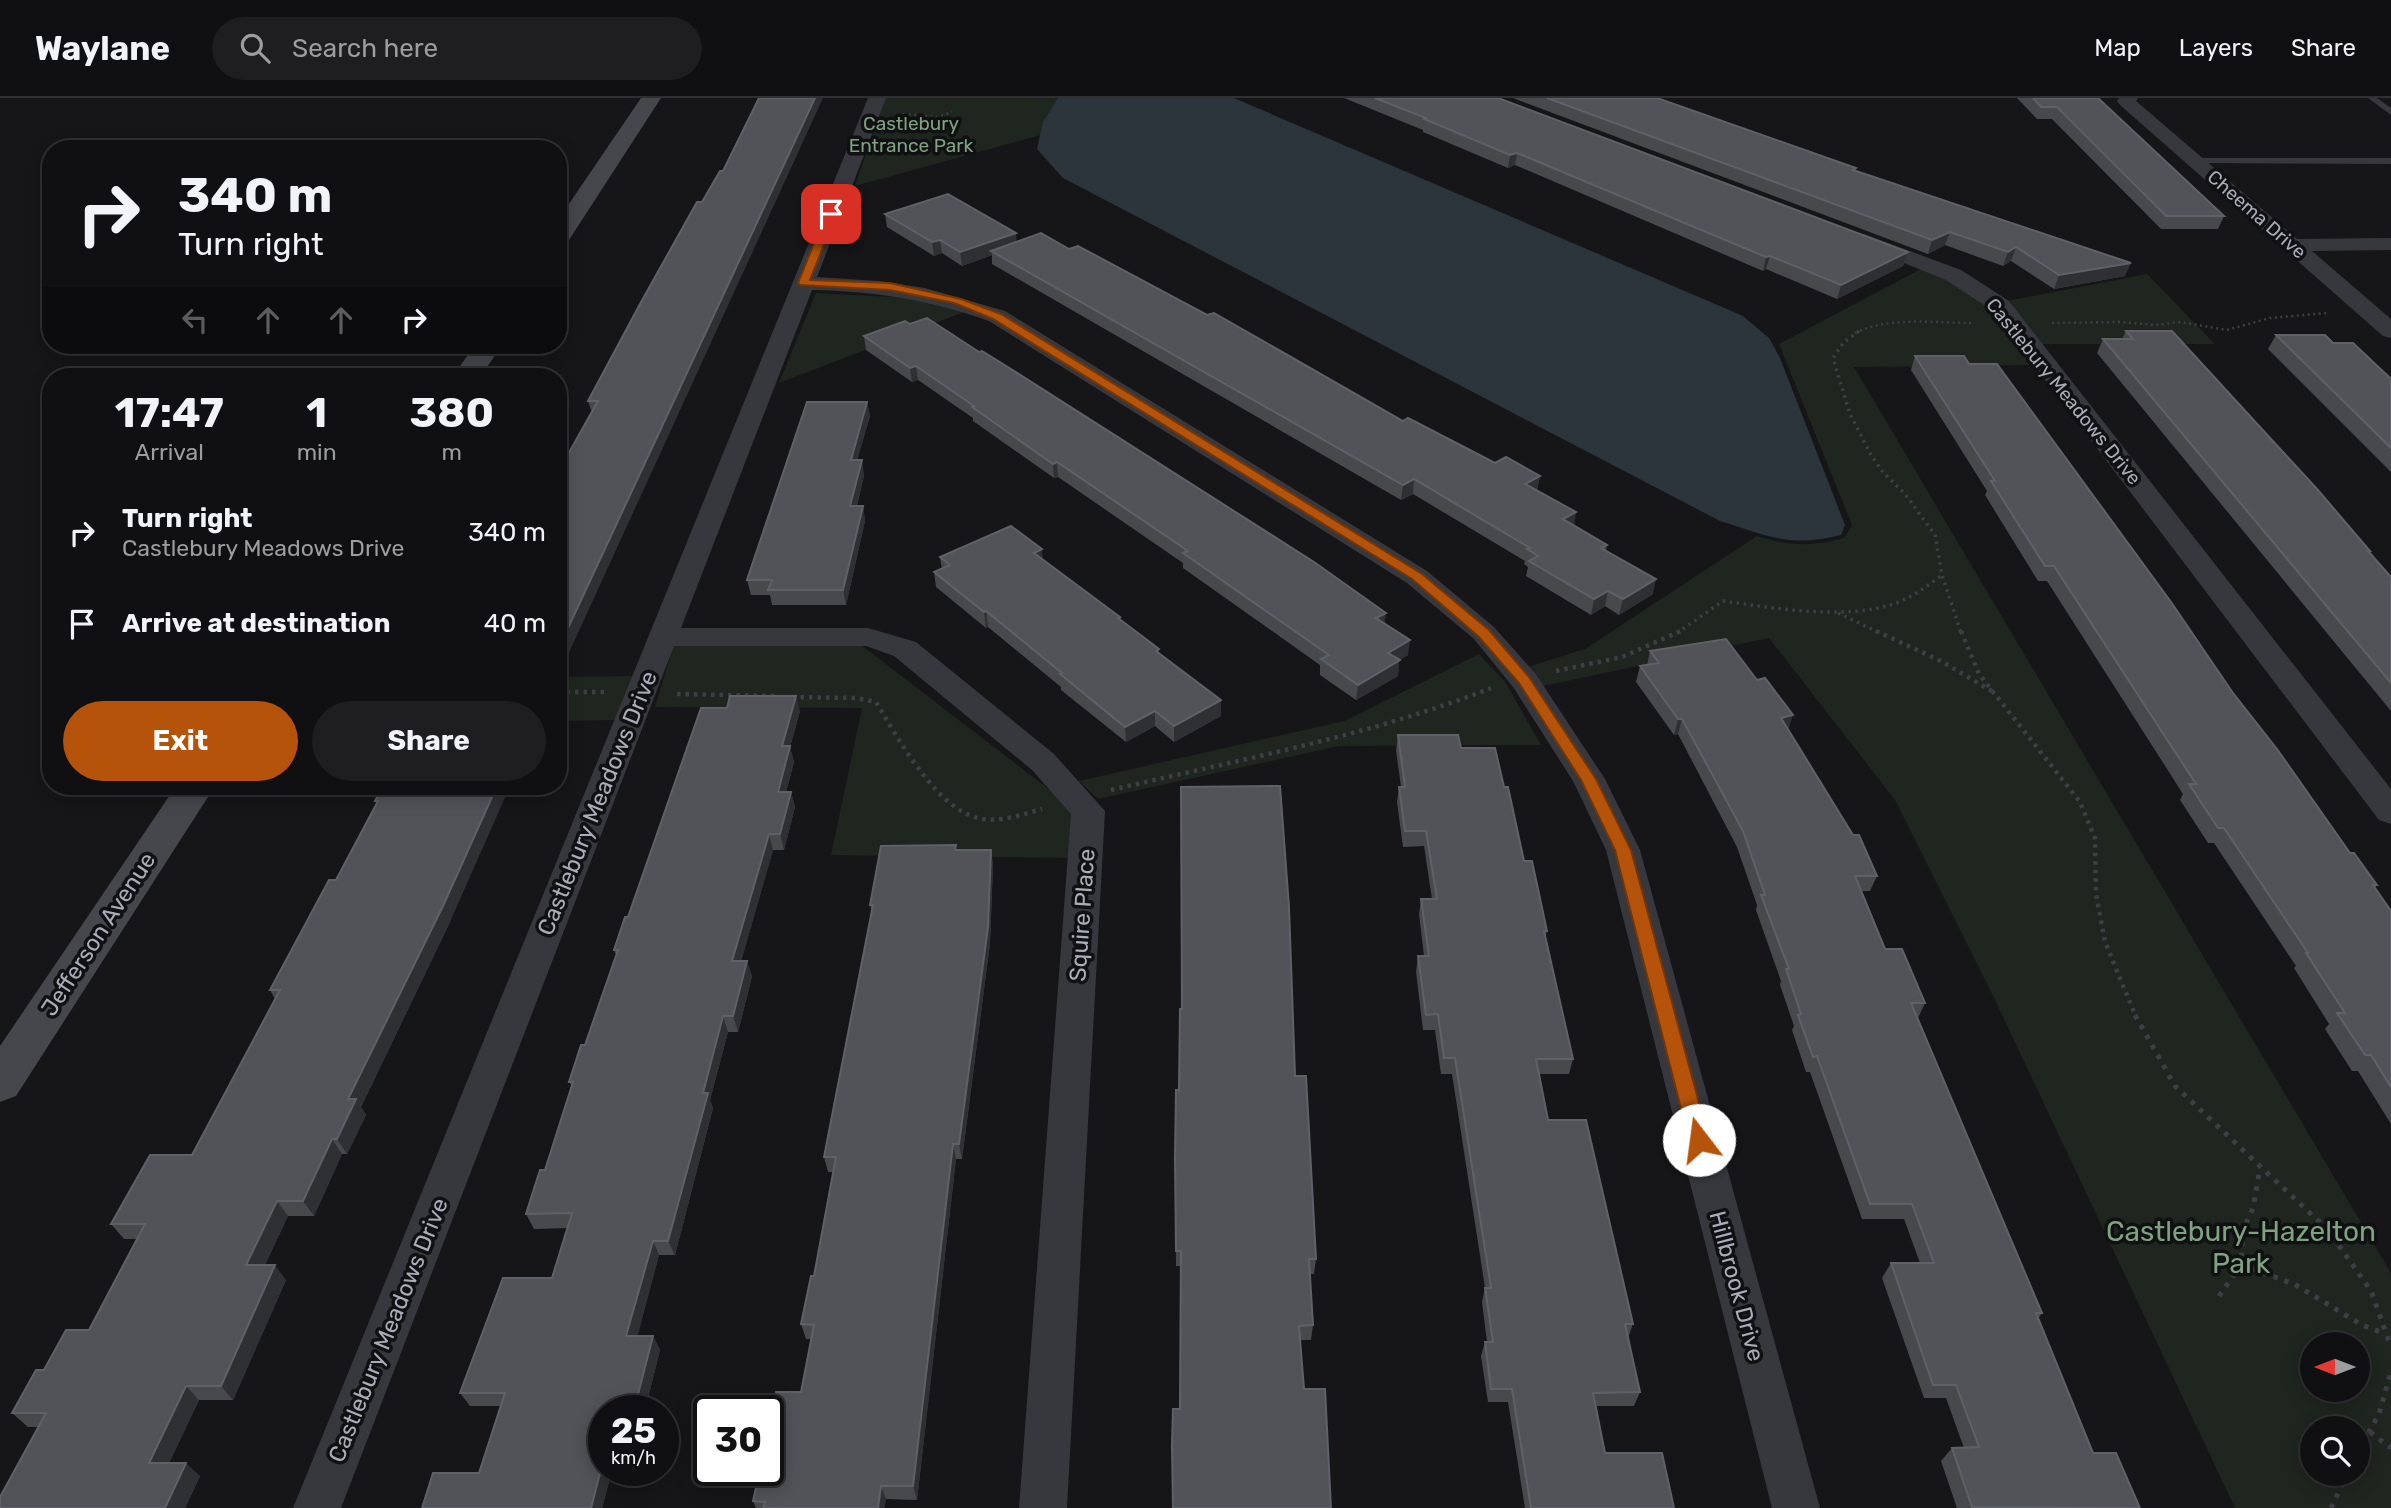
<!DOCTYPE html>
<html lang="en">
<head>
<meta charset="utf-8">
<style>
  body { margin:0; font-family:Rubik,sans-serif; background:#1e1e20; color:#f1f3f6; height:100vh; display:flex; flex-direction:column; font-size:26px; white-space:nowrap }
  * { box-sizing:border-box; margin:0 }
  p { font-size:23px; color:#9c9d9f }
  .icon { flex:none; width:38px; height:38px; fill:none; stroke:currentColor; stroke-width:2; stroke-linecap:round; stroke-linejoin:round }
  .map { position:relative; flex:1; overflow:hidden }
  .panel { position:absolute; left:42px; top:270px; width:525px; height:427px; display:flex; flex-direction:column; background:#101012; border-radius:28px; box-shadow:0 4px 18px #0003,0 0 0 2px #303032 }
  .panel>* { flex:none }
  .top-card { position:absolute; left:42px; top:42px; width:525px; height:214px; border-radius:28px; box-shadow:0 4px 18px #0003,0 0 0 2px #303032; background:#101012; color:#f1f3f6; overflow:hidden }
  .needle { width:46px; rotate:270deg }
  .tools { position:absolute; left:2300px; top:1234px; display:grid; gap:14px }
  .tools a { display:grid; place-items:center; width:70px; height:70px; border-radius:50%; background:#101012; box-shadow:0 4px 18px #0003,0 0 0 2px #303032; font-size:35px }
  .speed { position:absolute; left:588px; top:1297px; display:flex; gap:14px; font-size:35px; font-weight:700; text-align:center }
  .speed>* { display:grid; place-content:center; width:91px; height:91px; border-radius:50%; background:#101012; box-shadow:0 4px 18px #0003,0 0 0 2px #303032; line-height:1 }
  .speed small { font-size:18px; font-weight:400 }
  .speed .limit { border:4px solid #111; border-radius:10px; background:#fff; color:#111 }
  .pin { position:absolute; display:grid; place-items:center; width:60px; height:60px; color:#fff; margin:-30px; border-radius:14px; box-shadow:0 4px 10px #0006 }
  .me { position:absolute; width:77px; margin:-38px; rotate:345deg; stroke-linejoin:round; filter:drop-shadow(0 0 5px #0008) }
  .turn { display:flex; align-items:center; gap:24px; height:147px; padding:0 21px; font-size:32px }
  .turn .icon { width:91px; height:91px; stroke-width:2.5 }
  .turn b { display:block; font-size:49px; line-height:60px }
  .lanes { display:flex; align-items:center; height:66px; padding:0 21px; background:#0003; justify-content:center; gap:35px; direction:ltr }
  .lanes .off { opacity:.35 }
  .eta { display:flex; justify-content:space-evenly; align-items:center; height:119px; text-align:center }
  .eta b { font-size:42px; font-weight:700; line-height:49px }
  .cta { display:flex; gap:14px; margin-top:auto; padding:14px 21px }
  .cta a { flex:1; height:80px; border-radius:42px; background:#b45309; color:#fff; font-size:28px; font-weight:700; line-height:80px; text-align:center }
  .cta a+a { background:#1e1e20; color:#f1f3f6 }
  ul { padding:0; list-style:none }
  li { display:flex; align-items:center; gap:21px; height:91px; padding:0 21px }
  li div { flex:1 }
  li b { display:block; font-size:26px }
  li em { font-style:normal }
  header { display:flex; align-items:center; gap:42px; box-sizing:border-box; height:98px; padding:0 35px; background:#101012; border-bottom:2px solid #303032 }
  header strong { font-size:33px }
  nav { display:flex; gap:38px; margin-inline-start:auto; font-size:24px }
  .search { width:490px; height:63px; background:#1e1e20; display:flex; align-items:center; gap:18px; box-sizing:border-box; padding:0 24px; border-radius:38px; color:#9c9d9f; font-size:26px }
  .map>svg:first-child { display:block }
  .green { fill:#1e261f; fill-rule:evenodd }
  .water { fill:#2c353c }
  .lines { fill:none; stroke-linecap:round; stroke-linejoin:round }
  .path-far3 { stroke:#3d3f44; stroke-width:2.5; stroke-dasharray:2 3.5; stroke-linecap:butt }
  .path-far2 { stroke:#3d3f44; stroke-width:3.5; stroke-dasharray:2.5 4.5; stroke-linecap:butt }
  .path-far1 { stroke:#3d3f44; stroke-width:4.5; stroke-dasharray:3.5 5; stroke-linecap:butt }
  .path { stroke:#3d3f44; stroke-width:5; stroke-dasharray:4.5 7; stroke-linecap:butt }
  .lane { fill:#37383d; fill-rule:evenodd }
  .street { fill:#37383d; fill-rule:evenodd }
  .secondary { fill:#45474d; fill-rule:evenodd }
  .wall { fill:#47494d }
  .shaded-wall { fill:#2f3033 }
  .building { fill:#525359; stroke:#5f6168; stroke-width:2 }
  .route { fill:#b45309; stroke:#753606; stroke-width:2 }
  .labels { text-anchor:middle; stroke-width:7; stroke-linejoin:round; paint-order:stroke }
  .far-park-label { font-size:19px; fill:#7fa381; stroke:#111113 }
  .far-street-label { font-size:19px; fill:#a8adb8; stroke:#111113 }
  .street-label { font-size:23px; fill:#a8adb8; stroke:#111113 }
  .near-park-label { font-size:28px; fill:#7fa381; stroke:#111113 }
</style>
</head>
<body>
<header>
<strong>Waylane</strong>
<div class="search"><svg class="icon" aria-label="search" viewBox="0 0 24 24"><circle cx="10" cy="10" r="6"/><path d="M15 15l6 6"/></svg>Search here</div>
<nav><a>Map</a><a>Layers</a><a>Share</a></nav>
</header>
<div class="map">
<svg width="2391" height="1410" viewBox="0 0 2391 1410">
  <rect width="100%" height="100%" fill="#161618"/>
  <!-- green -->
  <g class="green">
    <path d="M885 0H1058L1043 24 1041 37 855 88Z"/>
    <path d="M1930 170 1998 211 2040 267 1854 269 2391 1175V1410H2235L1995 902 1895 702 1769 540 1534 590 1521 571 1585 551 1757 438C1790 448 1811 449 1844 440L1852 427 1779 246 1919 172ZM2312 1246H2357V1292H2312ZM2312 1330H2357V1376H2312Z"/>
    <path d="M2147 176 2215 246H2040L2007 203Z"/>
    <path d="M816 195 911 200 964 214 779 285Z"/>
    <path d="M674 546 861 547 1080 715 1069 760 831 757 862 610 655 609Z"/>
    <path d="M1479 556 1506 585 1541 647 1339 648 1098 701 1079 683 1344 623Z"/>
    <path d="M633 578 617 622 558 623V579Z"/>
  </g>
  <!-- water -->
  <path class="water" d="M1058 0H1234L1743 218 1769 240 1780 260 1845 427 1841 437C1789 450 1769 438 1720 423L1063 80 1037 51 1043 24Z"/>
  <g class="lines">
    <!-- path-far3 -->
    <g class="path-far3">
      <path d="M903 16 938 19 952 14"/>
      <path d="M2052 225 2120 224 2155 227 2180 224 2227 232 2270 220 2327 215"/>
      <path d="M1855 235C1890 218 1935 225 1973 225"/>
    </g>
    <!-- path-far2 -->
    <g class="path-far2">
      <path d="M1859 233 1844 244 1833 260 1850 316 1871 357 1882 373 1905 396 1935 437 1942 477 1961 535"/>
      <path d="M1838 515 1880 535"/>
      <path d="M1677 535 1723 503C1773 510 1848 523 1896 505 1913 499 1927 488 1942 477"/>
    </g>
    <!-- path-far1 -->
    <g class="path-far1">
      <path d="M1876 533 1941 563 1995 595"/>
      <path d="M1961 533 1979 576 2080 704 2095 740 2096 796 2105 844 2136 919"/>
      <path d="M1556 573 1622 559 1681 533"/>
      <path d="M558 594H605"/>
      <path d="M677 596 776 598"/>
      <path d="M792 599 856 600 876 604C898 640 938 715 983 721 1002 724 1024 716 1042 711"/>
      <path d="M1111 692C1238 662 1369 638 1491 590"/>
    </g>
    <!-- path -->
    <g class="path">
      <path d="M2135 917 2175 988 2328 1132 2371 1193 2391 1249"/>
      <path d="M2241 1167 2294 1186 2362 1227 2386 1236"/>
      <path d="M2219 1198 2241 1167 2243 1132 2253 1110 2260 1070"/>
      <path d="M2370 1334 2391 1350"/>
      <path d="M2357 1355 2379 1316 2391 1274"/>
      <path d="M2331 1410 2347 1376"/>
    </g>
    <!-- lane -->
    <g class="lane">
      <path d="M2368 0H2377L2391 10V17Z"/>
      <path d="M2195 60H2391V66L2192 65 2190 63Z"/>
    </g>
    <!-- street -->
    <g class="street">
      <path d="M868 0H886L817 179 878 183 925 190 1005 213 1427 473 1494 529 1535 575 1605 681 1640 752 1820 1410H1772L1606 752 1573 683 1513 589 1474 541 1407 485 989 223C931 202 873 193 812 192L681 530H868L916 544 1054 656 1105 713 1067 1410H1019L1071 716 1032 672 894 558 866 548H674L341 1410H293Z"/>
      <path d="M2119 0H2138L2136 3 2297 141 2391 140V152L2312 153 2391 221V240L2383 238 2120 7 2117 3Z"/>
      <path d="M1864 136 1961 172 2009 203 2391 691V726L2379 722 1993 213 1946 182 1857 146 1853 142 1857 138Z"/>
    </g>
    <!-- secondary -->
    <g class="secondary">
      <path d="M641 0H661L567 145 558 147V122Z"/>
      <path d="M475 247H502L481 278H453Z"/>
      <path d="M176 688H215L16 998 0 1004V948Z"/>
    </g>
  </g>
  <!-- wall -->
  <g class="wall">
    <path d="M1344 0H1498L1908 154 1903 168 1837 201 1766 171 1763 173 1515 67 1508 70 1423 34V32Z"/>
    <path d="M1513 0H1657L1856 70 1855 72 2125 178 2054 191 2011 163 2003 168 1945 147 1928 156Z"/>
    <path d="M2017 0H2098L2224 118 2218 131H2161L2052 21H2037Z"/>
    <path d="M885 116 1017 144 1069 151 1403 323 1495 365 1540 378 1537 392 1574 428 1607 447 1606 453 1653 496 1619 517 1605 508 1591 517 1526 478 1528 469 1524 466 1525 463 1413 396 1401 402 992 166V157L962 168 942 155 934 158 887 129Z"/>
    <path d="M640 206 567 559H558V374L592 315 588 303Z"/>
    <path d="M2126 233 2370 453 2369 455 2391 478V613L2097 255 2103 241H2122Z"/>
    <path d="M2276 237 2333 245 2391 281V374L2268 251Z"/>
    <path d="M864 238 1384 525 1408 557 1399 562 1398 578 1356 602 1320 577V567L1183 470V465L1058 379 1054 380 973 323V320L918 282 912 284 866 252Z"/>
    <path d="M1915 258 1969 266 2233 595 2350 755 2377 787 2375 790 2391 813V1026L2358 973H2352L2325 931 2329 926 2294 870 2296 868 2214 745H2208L2180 702 2183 696 2047 483H2038L1985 397 1987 393 1911 272Z"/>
    <path d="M867 304 870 318 857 362 864 377 857 408H863L865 423 846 507H772L770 497H751L747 482Z"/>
    <path d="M940 459 1042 461 1120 519 1121 522 1159 551V555L1221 602V618L1174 644 1155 628 1126 644 1061 592V589L988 529 986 530 936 489 934 474 942 471Z"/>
    <path d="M1650 553 1788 632 1877 778 1870 793H1862L1885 851 1925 905 1918 920 2042 1215 2038 1221 2093 1355 2140 1410H1957L1941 1363 1952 1350H1964L1946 1300H1924L1882 1180 1891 1165H1920L1904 1121H1862L1810 974H1806L1792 932 1794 928 1780 887 1781 883 1756 812 1757 807 1737 749 1678 636 1674 637 1636 584 1640 568 1647 567Z"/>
    <path d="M800 613 790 649 794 664 786 694H791L795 709 784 752H773L741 863 752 878 738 934H728L710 1002 713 1010 675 1157H659L637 1238H653L660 1252 645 1312H604V1372H612L602 1410 479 1375 500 1308H470L460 1295 552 1180 568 1130 534 1131 526 1116 545 1072 572 988 569 984 585 947 616 857 614 852 628 819Z"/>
    <path d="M1398 637 1461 650 1504 689 1524 763 1547 833 1545 840 1573 961 1569 976H1539L1548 1022 1633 1226 1628 1240 1640 1294 1634 1308H1596L1605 1355 1674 1410H1525L1508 1304H1488L1481 1258 1485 1244H1487L1482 1204 1485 1190 1452 976H1441L1435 932H1423L1416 874 1418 858H1424L1419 816 1421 801H1432L1424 748 1403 749 1397 704 1399 689H1401L1396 652Z"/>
    <path d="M383 688 450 824 361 1009 366 1017 347 1056H342L314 1118H288L265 1167 286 1182 233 1302H199L169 1365 200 1378 185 1410H0L38 1329H28L12 1315 44 1272 89 1232 138 1141H124L111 1126 192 1057 275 901 270 892 336 782 377 706 375 703Z"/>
    <path d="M956 752H991L993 767 990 845 962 1061H956L917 1402 886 1401 884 1410H756L753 1403 801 1294 811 1241H806L801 1226 814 1178 833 1074H828L824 1059 872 814 870 807Z"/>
    <path d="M1295 978 1316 1161 1314 1176H1310L1313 1227 1311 1242H1300L1180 1311 1181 1168H1176L1175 1059Z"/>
  </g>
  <!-- shaded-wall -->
  <g class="shaded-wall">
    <path d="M815 0H823L567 559 562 543Z"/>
    <path d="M1517 55 1515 67 1508 70 1510 57Z"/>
    <path d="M1950 134 1945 147 1928 156 1932 142Z"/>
    <path d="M1016 135 1017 148 991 153 992 157 962 168 960 154Z"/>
    <path d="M940 142 942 155 934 158 932 144Z"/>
    <path d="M2016 149 2011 163 2003 168 2008 154Z"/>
    <path d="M1908 154 1903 168 1837 201 1841 187Z"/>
    <path d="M1770 158 1766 171 1763 173 1766 159Z"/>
    <path d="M2131 165 2125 178 2054 191 2059 177Z"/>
    <path d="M916 268 918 282 912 284 910 270Z"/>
    <path d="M867 304 870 318 853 377 851 362Z"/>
    <path d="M862 362 864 377 853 423 850 408Z"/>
    <path d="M1057 364 1058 379 1054 380 1053 366Z"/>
    <path d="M1540 378 1537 392 1525 386Z"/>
    <path d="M1414 381 1413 396 1401 402 1403 387Z"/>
    <path d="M863 408 865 423 846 507 843 492Z"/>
    <path d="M1576 414 1574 429 1563 421Z"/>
    <path d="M1042 451 1043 466 1034 455Z"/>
    <path d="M1656 481 1653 496 1619 517 1623 501Z"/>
    <path d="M1608 493 1605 508 1591 517 1594 501Z"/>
    <path d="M986 513 988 529 986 530 984 514Z"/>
    <path d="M1386 515 1384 530 1376 520Z"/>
    <path d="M1410 542 1408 557 1399 562 1398 578 1356 602 1358 587 1388 555Z"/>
    <path d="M796 598 800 613 790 649 794 664 782 709 778 694 782 648Z"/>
    <path d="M1221 602V618L1174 644V628Z"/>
    <path d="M1155 613V628L1126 644 1125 629Z"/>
    <path d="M1793 617 1788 633 1781 620Z"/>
    <path d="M1678 621H1682L1678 636 1674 637Z"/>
    <path d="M497 688H510L450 824 361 1009 366 1017 347 1056 337 1041 348 1001Z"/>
    <path d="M791 694 795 709 784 752 780 736Z"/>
    <path d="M769 736 773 752 737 878 732 863Z"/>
    <path d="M991 752 993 767 990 845 962 1061 959 1046Z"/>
    <path d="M747 863 752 878 738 934 733 918Z"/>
    <path d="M723 918 728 934 710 1002 713 1010 675 1157 668 1143 703 995Z"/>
    <path d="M332 1041 342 1056 314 1118 303 1103Z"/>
    <path d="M953 1046 956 1061 917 1402 913 1388Z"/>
    <path d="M277 1103 288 1118 258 1182 246 1167Z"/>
    <path d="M653 1143 659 1157 634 1252 626 1238Z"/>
    <path d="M275 1167 286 1182 233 1302 221 1288Z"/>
    <path d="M653 1238 660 1252 645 1312H634Z"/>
    <path d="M186 1288 199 1302 163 1378 149 1365Z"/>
    <path d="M604 1360V1372H612L602 1410H591Z"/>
    <path d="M186 1365 200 1378 185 1410H165Z"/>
    <path d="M881 1388 886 1401 884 1410H878Z"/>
  </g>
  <!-- building -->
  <g class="building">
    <path d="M759 0H815L562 543H558V374L598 303H588L640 206 697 104H702L720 73H723Z"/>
    <path d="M1375 0H1498L1908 154 1841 187 1770 158 1766 159 1517 55 1510 57 1424 21 1426 20Z"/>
    <path d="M1547 0H1657L1856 70 1853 72 2131 165 2059 177 2016 149 2008 154 1950 134 1932 142Z"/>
    <path d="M2033 0H2098L2224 118H2166L2057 9H2041Z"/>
    <path d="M948 96 1016 135 960 154 940 142 932 144 885 116Z"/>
    <path d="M1041 135 1069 151 1078 148 1207 217 1214 215 1403 323 1408 320 1495 365 1506 359 1540 378 1525 386 1576 414 1563 421 1607 447 1601 450 1656 481 1623 501 1608 493 1594 501 1529 463 1538 458 1527 451 1530 450 1414 381 1403 387 991 153Z"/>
    <path d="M927 220 979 254 982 253 1003 266 1314 464 1386 515 1376 520 1410 542 1388 555 1400 562 1358 587 1321 561 1329 557 1183 455 1188 453 1057 364 1053 366 972 309 974 308 916 268 910 270 864 238 905 223 910 226Z"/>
    <path d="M2126 233H2172L2317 391 2370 453H2368L2391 479V585L2103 241H2133Z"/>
    <path d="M2276 237H2325L2333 245H2353L2391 281V350Z"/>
    <path d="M1915 258H1964L1969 266H1997L2171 504 2233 595 2277 651 2350 755H2354L2377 787H2373L2391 813V989L2371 957H2365L2337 915H2345L2306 855H2308L2224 730H2218L2189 686H2196L2054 468H2045L1991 383H1995Z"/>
    <path d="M807 304H867L851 362H862L850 408H863L843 492H768L772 482H747Z"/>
    <path d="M1011 428 1042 451 1034 455 1120 519 1118 520 1159 551 1156 553 1221 602 1174 628 1155 613 1125 629 1060 576 1062 575 986 513 984 514 934 474 950 467 940 459Z"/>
    <path d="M1726 541 1757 582 1765 580 1793 617 1781 620 1853 737H1859L1877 778H1855L1885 851H1902L1925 905H1911L2042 1215H2036L2093 1355H2116L2140 1410 1972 1409 1952 1350 1979 1349 1956 1287H1933L1891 1165H1934L1912 1106H1870L1817 958 1813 959 1798 917 1801 916 1786 871H1789L1761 797H1765L1743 733 1682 621H1678L1640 568 1659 565 1650 553Z"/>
    <path d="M730 598H796L782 648H790L778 694H791L780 736H769L732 863H747L733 918H723L703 995H708L668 1143H653L626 1238H653L634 1312H604V1360L591 1410H422L433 1375H479L505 1295H460L503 1180H552L572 1115 526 1116 540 1072H545L573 984H569L581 947H585L618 852H614L625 819H628L701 610H727Z"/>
    <path d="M1398 637H1458L1461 650H1495L1504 689H1508L1524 763H1532L1547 833H1544L1573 961H1536L1548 1022H1586L1633 1226H1625L1640 1294 1593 1295 1605 1355H1662L1674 1410H1531L1512 1291H1491L1485 1244H1493L1485 1190H1491L1455 960H1444L1438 916 1426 917 1418 858H1429L1421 801H1437L1426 733H1405L1399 689H1405Z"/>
    <path d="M383 688H497L443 808 348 1001H356L337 1041H332L303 1103H277L246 1167H275L221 1288H186L149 1365H186L165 1410H0V1399L46 1315H12L36 1272H44L66 1232H89L145 1126H111L150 1057H192L280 892H270L329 782H336L378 703H375Z"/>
    <path d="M1280 688 1289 809 1295 978H1306L1316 1161H1309L1313 1227 1299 1228 1304 1291H1325L1331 1410H1173L1172 1348 1173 1311H1180L1181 1153H1176L1175 1059 1176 992H1179L1180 911H1182L1181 689Z"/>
    <path d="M956 747 955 752H991L988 829 959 1046H953L913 1388H881L878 1410H763L765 1404 753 1403 760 1372H768V1332L776 1294H801L814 1227 801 1226 811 1178H814L836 1059H824L873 807H870L881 748Z"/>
  </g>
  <!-- route -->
  <path class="route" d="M827 113 836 116 810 182 890 185 961 201 1001 216 1422 476 1489 532 1529 579 1596 681 1631 752 1709 1042 1706 1047 1699 1050 1692 1047 1689 1042 1615 752 1581 682 1519 585 1479 539 1412 481 993 221 954 205 890 192 800 187 798 185Z"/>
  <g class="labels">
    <!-- far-park labels -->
    <g class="far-park-label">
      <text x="911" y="32">Castlebury<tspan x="911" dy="22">Entrance Park</tspan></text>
    </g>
    <!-- far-street labels -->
    <g class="far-street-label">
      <text transform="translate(2257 116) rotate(41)" y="7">Cheema Drive</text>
      <text transform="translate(2064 293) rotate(51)" y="7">Castlebury Meadows Drive</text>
    </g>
    <!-- street labels -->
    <g class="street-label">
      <text transform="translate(597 705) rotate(-68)" y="8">Castlebury Meadows Drive</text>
      <text transform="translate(1082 817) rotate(-86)" y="8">Squire Place</text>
      <text transform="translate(98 836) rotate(-57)" y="8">Jefferson Avenue</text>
      <text transform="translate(1737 1188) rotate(75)" y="8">Hillbrook Drive</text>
      <text transform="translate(388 1232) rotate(-68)" y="8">Castlebury Meadows Drive</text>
    </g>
    <!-- near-park labels -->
    <g class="near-park-label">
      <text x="2241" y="1143">Castlebury-Hazelton<tspan x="2241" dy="32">Park</tspan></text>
    </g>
  </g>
</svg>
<div class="tools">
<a><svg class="needle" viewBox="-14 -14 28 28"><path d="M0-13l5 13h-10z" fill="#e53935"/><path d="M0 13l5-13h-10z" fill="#9c9d9f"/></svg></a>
<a><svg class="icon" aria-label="search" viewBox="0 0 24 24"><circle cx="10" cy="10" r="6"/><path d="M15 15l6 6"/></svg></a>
</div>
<div class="speed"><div>25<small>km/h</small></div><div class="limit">30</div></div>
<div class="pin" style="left:831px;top:116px;background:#d93025"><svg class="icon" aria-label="arrive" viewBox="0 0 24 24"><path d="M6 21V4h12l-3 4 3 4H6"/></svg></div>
<svg class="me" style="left:1699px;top:1042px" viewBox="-20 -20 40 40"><circle r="19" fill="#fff"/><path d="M0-13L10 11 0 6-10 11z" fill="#b45309"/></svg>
<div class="top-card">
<div class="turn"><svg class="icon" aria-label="right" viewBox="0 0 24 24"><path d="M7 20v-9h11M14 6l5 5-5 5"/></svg><div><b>340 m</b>Turn right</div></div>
<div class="lanes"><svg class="icon off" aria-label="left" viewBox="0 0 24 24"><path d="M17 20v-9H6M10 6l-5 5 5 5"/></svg><svg class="icon off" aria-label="ahead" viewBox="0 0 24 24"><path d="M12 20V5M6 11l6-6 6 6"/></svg><svg class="icon off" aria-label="ahead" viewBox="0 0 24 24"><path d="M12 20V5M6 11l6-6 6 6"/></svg><svg class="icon" aria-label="right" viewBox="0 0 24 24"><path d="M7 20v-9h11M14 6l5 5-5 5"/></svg></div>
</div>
<section class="panel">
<div class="eta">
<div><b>17:47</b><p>Arrival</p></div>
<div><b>1</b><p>min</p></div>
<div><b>380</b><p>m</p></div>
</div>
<ul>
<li><svg class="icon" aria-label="right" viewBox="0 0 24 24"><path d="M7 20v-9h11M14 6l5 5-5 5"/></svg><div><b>Turn right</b><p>Castlebury Meadows Drive</p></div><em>340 m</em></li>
<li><svg class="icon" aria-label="arrive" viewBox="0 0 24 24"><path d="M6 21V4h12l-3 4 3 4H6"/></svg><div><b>Arrive at destination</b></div><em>40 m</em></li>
</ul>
<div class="cta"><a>Exit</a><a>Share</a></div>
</section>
</div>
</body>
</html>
